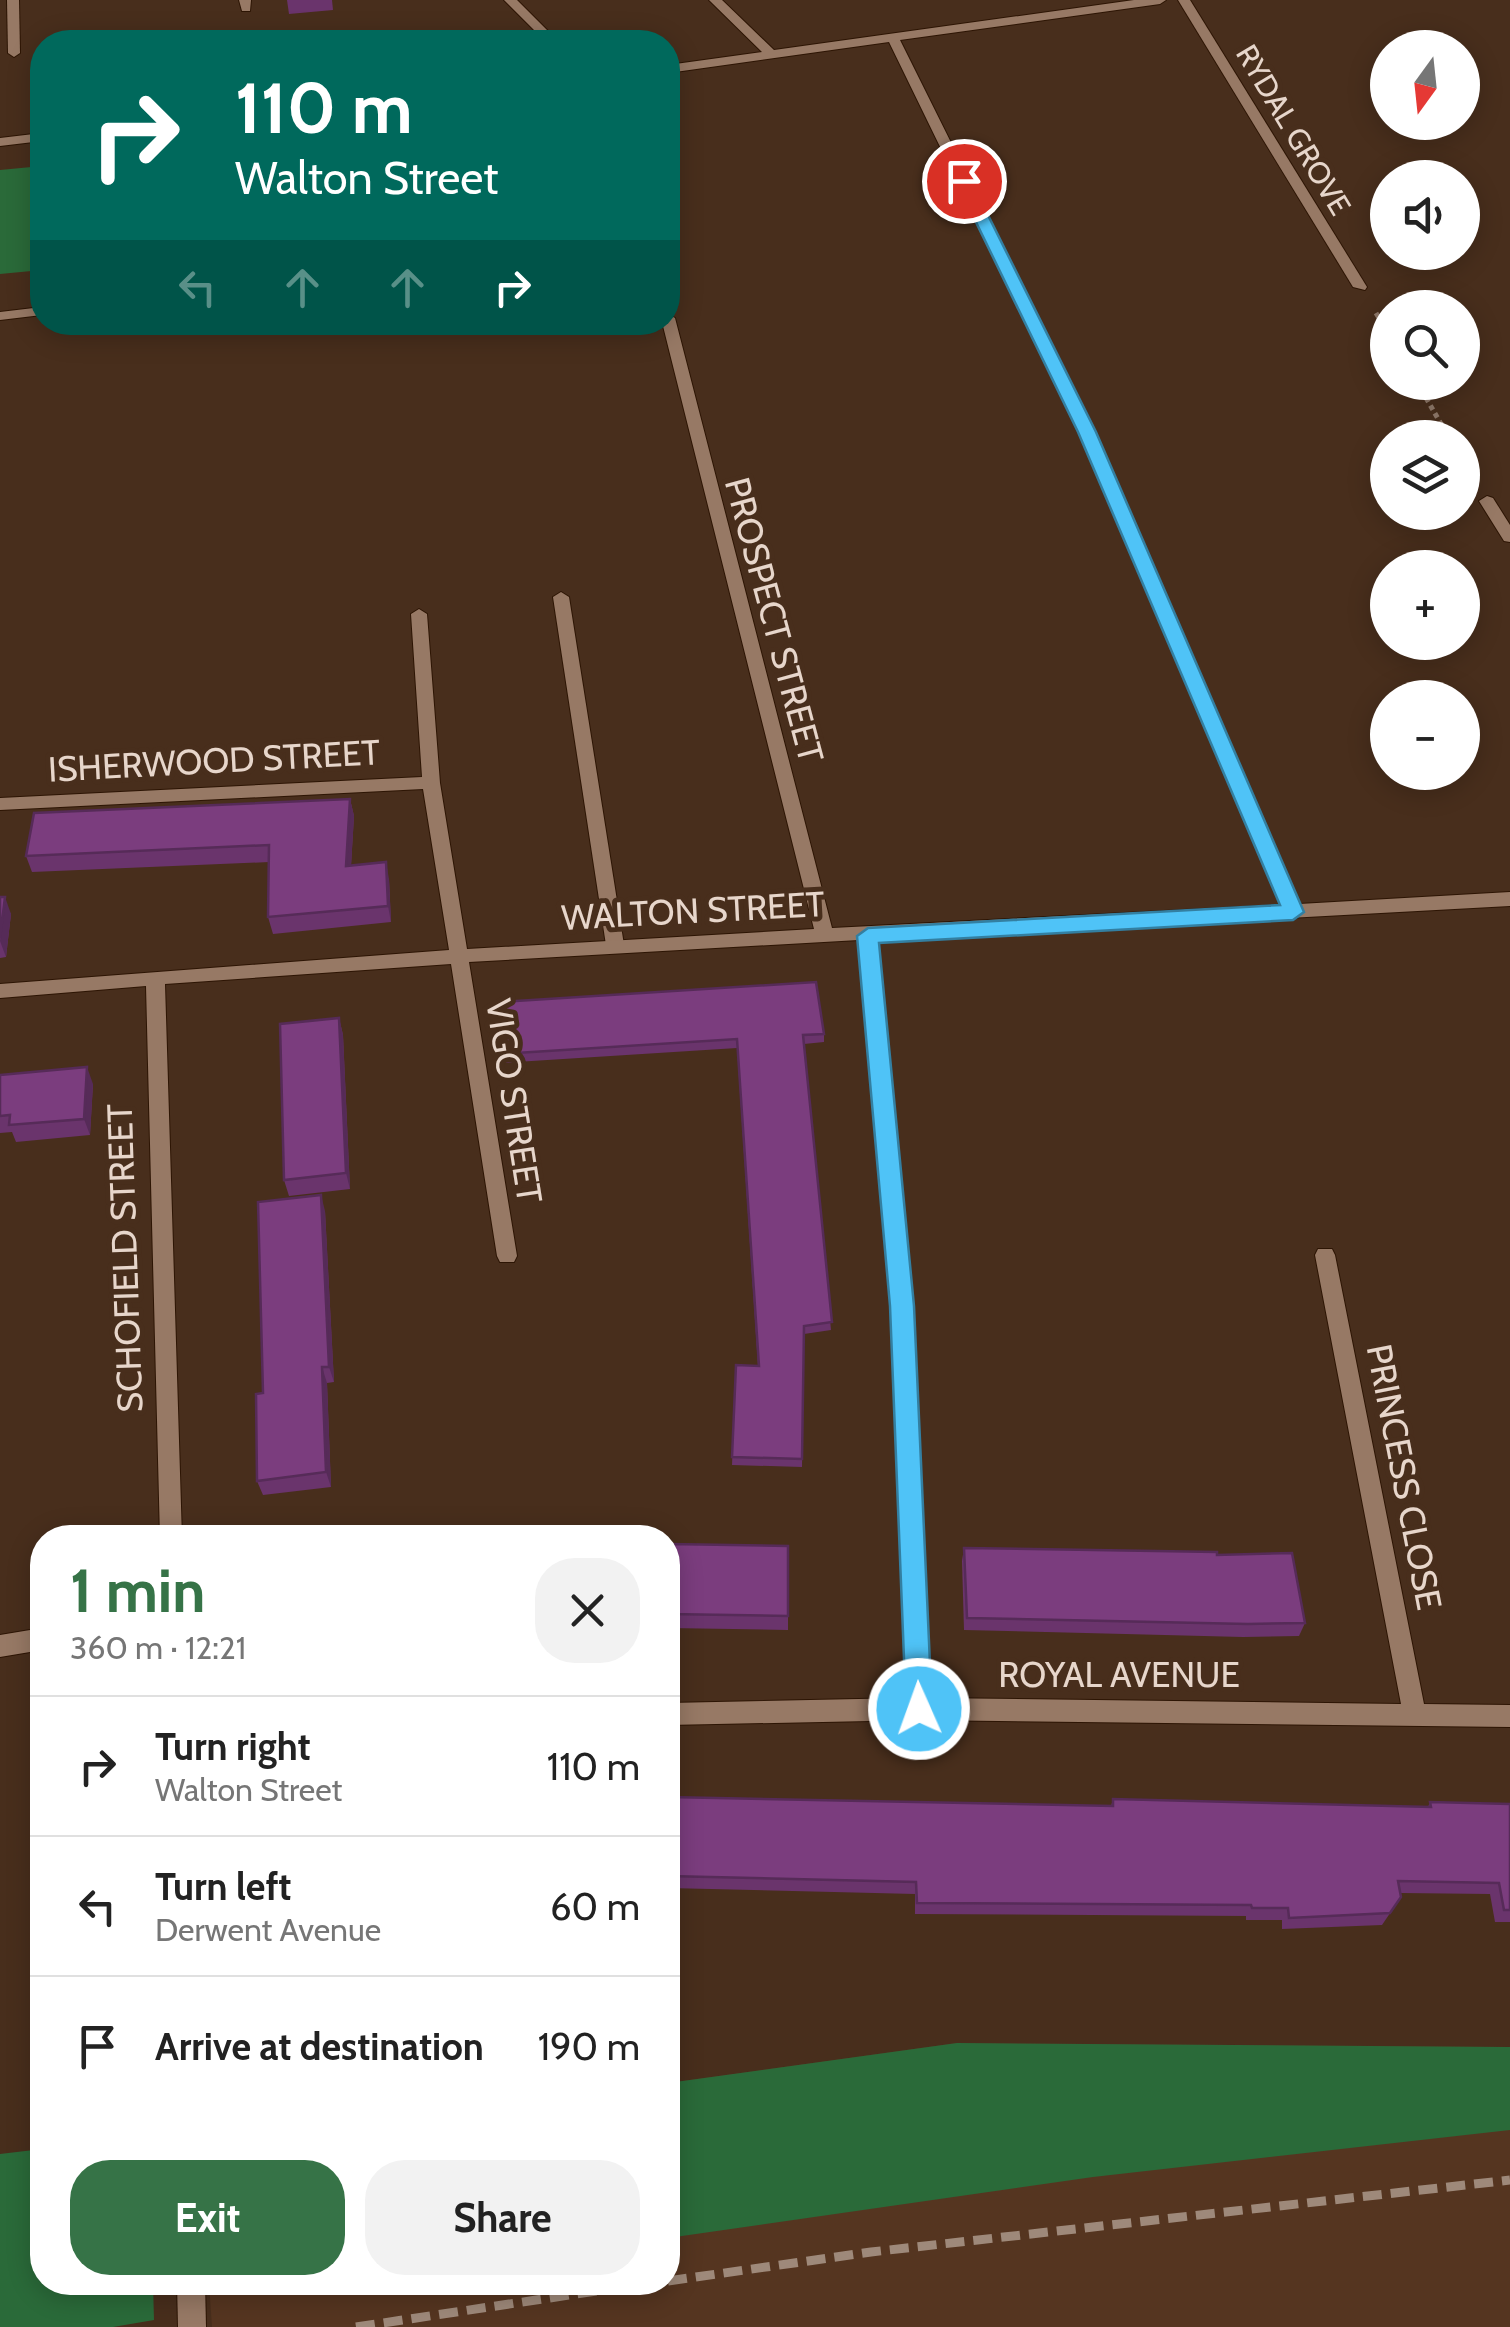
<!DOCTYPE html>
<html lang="en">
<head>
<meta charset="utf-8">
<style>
  body { margin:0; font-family:Cabin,sans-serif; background:#f2f2f2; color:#222; height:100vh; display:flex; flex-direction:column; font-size:38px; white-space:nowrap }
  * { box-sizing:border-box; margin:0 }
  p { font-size:32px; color:#767676 }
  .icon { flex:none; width:55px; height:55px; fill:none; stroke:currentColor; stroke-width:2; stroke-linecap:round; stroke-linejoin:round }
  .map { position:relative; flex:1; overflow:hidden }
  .side { position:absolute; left:30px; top:1525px; width:650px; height:770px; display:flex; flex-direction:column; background:#fff; border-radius:40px; box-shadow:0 5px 25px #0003 }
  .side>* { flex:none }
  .top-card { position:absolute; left:30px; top:30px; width:650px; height:305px; border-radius:40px; box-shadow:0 5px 25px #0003; background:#00695c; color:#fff; overflow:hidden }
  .needle { width:65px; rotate:195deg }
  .controls { position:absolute; left:1370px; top:30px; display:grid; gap:20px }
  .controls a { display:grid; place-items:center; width:110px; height:110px; border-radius:50%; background:#fff; box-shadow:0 5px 25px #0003; font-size:50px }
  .pin { position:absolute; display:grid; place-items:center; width:85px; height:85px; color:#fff; margin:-42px; border:5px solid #fff; border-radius:50%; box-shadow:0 2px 10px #0007 }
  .me { position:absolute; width:110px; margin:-55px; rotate:358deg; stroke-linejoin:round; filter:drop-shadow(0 0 8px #0008) }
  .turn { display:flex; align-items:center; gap:35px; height:210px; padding:0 40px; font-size:45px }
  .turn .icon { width:130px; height:130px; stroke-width:2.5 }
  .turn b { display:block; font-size:70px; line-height:85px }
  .lanes { display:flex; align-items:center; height:95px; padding:0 40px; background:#0003; justify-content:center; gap:50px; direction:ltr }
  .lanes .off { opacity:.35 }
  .round { display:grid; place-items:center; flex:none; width:105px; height:105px; border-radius:40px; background:#f2f2f2 }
  .head { display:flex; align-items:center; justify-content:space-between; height:170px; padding:0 40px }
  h1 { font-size:60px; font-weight:700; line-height:75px; color:#367347 }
  .primary-button { display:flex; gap:20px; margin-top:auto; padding:20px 40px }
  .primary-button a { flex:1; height:115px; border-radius:40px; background:#367347; color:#fff; font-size:40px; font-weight:700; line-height:115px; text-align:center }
  .primary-button a+a { background:#f2f2f2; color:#222 }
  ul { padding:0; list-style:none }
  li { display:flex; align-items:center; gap:30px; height:140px; padding:0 40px; border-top:2px solid #e0e0e0 }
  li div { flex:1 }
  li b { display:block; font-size:38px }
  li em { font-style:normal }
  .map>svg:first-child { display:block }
  .built { fill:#553520 }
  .green { fill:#2a6a39 }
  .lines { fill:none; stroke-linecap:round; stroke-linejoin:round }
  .service-casing { stroke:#2d1504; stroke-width:2 }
  .minor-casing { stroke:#2d1504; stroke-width:2 }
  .path { stroke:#8f796a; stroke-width:5; stroke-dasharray:5 4; stroke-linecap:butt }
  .service { fill:#977965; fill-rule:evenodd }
  .minor { fill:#977965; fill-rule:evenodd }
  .rail { stroke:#9e897a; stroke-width:9; stroke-dasharray:19 9; stroke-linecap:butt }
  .wall { fill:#6a346c }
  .shaded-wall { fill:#562b58 }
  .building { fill:#7b3d7e; stroke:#562b58; stroke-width:2.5 }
  .route { fill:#4fc3f7; stroke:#337fa1; stroke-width:2.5 }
  .labels { text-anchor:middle; stroke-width:10; stroke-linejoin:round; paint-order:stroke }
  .far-street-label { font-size:30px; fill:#e7d6cb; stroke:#482e1c }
  .street-label { font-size:35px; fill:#e7d6cb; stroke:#482e1c }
</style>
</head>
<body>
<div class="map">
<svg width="1510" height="2327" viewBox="0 0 1510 2327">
  <rect width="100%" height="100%" fill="#482e1c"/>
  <!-- built -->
  <path class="built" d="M957 2043 1510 2047V2327H212L209 2283 668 2282V2083Z"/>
  <!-- green -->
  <g class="green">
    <path d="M42 166V270L0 274V170Z"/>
    <path d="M957 2043 1510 2047V2130L1093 2177 668 2238V2083Z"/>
    <path d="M42 2149V2282L153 2283 154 2320 113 2327H0V2154Z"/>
  </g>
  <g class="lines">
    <defs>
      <g id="service">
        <path d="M42 133V141L0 146V138Z"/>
        <path d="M42 307V315L0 320V312Z"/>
        <path d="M561 592 569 597 624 945 615 952 606 945 553 597Z"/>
      </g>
      <g id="minor">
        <path d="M7 0H19L20 53 14 57 8 53Z"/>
        <path d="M239 0H251L250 11H242Z"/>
        <path d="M504 0H517L559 42H546Z"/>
        <path d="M709 0H722L774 50 1134 0H1166L1160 4 900 40 1095 432 1299 904 1510 892V906L878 940 912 1306 930 1698 1401 1704 1315 1255 1318 1249H1332L1335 1255 1424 1704 1510 1705V1727L919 1720 668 1725V1703L907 1698 892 1306 859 940 469 962 517 1256 514 1262H500L497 1256 451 964 165 984 182 1538H160L146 986 0 998V984L449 950 423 789 0 810V798L422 777 411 614 419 609 427 614 440 783 467 949 814 929 662 322H668V314L675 318 832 928 1281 905 1079 432 889 42 668 73V65L762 52Z"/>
        <path d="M1178 0H1190L1367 287 1365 290 1353 287Z"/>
        <path d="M1487 496 1493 498 1510 525V542L1504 541 1479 501Z"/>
        <path d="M42 1628V1650L0 1657V1635Z"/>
        <path d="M177 2282H205L206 2327H178Z"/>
      </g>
    </defs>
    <!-- service casing -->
    <use href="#service" class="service-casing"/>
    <!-- minor casing -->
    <use href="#minor" class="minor-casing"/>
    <!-- path -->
    <g class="path">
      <path d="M1376 313 1388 333"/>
      <path d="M1417 382 1449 438"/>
      <path d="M1462 460 1472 476"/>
    </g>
    <!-- service -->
    <use href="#service" class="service"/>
    <!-- minor -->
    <use href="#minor" class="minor"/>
    <!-- rail -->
    <g class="rail">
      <path d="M668 2281 871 2252 1510 2180"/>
      <path d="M356 2327 656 2282"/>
    </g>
  </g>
  <!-- wall -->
  <g class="wall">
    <path d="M287 0H332L333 10 289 14Z"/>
    <path d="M350 799 354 816 351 866 389 879 391 922 273 934 268 917 269 862 32 872 26 856Z"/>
    <path d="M0 897 11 914 6 957 0 958Z"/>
    <path d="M339 1018 343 1035 350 1189 289 1196 284 1180Z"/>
    <path d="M824 1034V1042L804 1044 831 1330 804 1334 802 1467 732 1465 736 1365 758 1366 737 1048 502 1063 501 1054Z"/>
    <path d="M0 1075 93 1084 90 1135 16 1142 12 1132 0 1133Z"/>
    <path d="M325 1211 334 1382 327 1383 331 1487 263 1495 257 1481 263 1393Z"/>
    <path d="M668 1544 788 1546V1630L668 1628Z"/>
    <path d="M964 1548 1217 1555 1305 1623 1299 1636 1243 1637 964 1630 962 1561Z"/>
    <path d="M668 1797 1111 1806 1113 1799 1428 1807 1430 1802 1510 1804V1922H1495L1490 1894 1400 1893 1401 1897 1382 1925 1282 1929V1920H1246V1916L915 1914V1894L668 1888Z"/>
  </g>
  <!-- shaded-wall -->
  <g class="shaded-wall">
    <path d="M350 799 354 816 350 883 346 866Z"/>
    <path d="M386 862 389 879 391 922 388 906Z"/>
    <path d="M5 897 11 914 6 957 0 941Z"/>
    <path d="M339 1018 343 1035 350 1189 346 1173Z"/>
    <path d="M87 1067 93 1084 90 1135 84 1119Z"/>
    <path d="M321 1195 325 1211 334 1382 329 1367Z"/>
    <path d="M322 1367 327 1383 331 1487 326 1472Z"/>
  </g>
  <!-- building -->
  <g class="building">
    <path d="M350 799 346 866 386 862 388 906 268 917 269 845 26 856 34 813Z"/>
    <path d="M0 897H5L0 938Z"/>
    <path d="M816 982 824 1034 803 1035 832 1322 804 1326 802 1459 732 1457 736 1365 759 1366 737 1039 501 1054 499 1002Z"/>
    <path d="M339 1018 346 1173 284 1180 280 1024Z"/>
    <path d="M87 1067 84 1119 9 1125 10 1115 0 1116V1075Z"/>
    <path d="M321 1195 329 1367H322L326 1472 257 1481 256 1394 263 1393 258 1202Z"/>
    <path d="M668 1544 788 1546V1616L668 1614Z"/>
    <path d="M964 1548 1217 1552V1555L1292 1553 1305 1623 1248 1624 967 1618Z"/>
    <path d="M668 1797 1113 1806V1799L1431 1807 1430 1802 1510 1804V1910H1504L1499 1883 1398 1881 1401 1897 1390 1913 1289 1918 1288 1908H1252L1251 1905 917 1903 916 1882 668 1876Z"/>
  </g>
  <!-- route -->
  <path class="route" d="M964 177 971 181 1096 432 1304 912 1293 920 879 943 914 1306 932 1709 928 1718 919 1722 910 1718 906 1709 890 1306 857 936 868 928 1280 905 1078 432 956 181Z"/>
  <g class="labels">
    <!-- far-street labels -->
    <g class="far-street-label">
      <text transform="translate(1293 130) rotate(59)" y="10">RYDAL GROVE</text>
    </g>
    <!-- street labels -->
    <g class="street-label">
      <text transform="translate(774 620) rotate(75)" y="12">PROSPECT STREET</text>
      <text transform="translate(214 761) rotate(-3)" y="12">ISHERWOOD STREET</text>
      <text transform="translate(693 911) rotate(-3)" y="12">WALTON STREET</text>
      <text transform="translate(514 1101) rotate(81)" y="12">VIGO STREET</text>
      <text transform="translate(125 1258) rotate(-92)" y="12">SCHOFIELD STREET</text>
      <text transform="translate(1404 1477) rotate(79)" y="12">PRINCESS CLOSE</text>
      <text x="1119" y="1687">ROYAL AVENUE</text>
    </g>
  </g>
</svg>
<div class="controls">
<a><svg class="needle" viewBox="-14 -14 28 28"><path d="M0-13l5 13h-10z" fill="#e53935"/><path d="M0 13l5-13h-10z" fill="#767676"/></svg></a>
<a><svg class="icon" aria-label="sound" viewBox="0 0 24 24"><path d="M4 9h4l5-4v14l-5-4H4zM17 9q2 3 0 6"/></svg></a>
<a><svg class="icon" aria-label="search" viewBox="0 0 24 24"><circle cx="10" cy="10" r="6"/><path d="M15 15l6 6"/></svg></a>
<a><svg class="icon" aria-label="layers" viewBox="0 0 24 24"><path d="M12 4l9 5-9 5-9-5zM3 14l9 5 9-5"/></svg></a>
<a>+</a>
<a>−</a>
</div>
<div class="pin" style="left:964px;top:181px;background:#d93025"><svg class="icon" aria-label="arrive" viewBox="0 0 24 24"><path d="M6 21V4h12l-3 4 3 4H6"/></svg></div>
<svg class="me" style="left:919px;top:1709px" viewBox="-20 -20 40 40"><circle r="17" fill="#4fc3f7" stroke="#fff" stroke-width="3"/><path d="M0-11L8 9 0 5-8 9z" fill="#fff"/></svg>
<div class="top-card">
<div class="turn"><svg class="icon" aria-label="right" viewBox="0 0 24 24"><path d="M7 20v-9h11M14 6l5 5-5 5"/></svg><div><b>110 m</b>Walton Street</div></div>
<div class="lanes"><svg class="icon off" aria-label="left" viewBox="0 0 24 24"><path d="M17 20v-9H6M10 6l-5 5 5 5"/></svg><svg class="icon off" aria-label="ahead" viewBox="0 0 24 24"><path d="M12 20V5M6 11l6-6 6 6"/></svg><svg class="icon off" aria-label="ahead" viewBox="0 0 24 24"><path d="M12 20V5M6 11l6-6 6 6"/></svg><svg class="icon" aria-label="right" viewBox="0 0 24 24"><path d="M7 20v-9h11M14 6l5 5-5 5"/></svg></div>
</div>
<section class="side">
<div class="head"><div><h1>1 min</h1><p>360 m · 12:21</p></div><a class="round"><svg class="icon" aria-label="close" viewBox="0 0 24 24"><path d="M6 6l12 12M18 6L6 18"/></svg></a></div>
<ul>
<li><svg class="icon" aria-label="right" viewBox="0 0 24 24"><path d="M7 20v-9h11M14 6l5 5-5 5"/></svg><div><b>Turn right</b><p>Walton Street</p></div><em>110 m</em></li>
<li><svg class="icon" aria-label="left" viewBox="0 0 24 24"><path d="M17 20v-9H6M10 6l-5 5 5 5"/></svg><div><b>Turn left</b><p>Derwent Avenue</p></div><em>60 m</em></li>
<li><svg class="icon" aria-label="arrive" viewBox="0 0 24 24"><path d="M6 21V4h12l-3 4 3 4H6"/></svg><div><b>Arrive at destination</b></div><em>190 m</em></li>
</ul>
<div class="primary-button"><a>Exit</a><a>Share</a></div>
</section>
</div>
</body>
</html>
